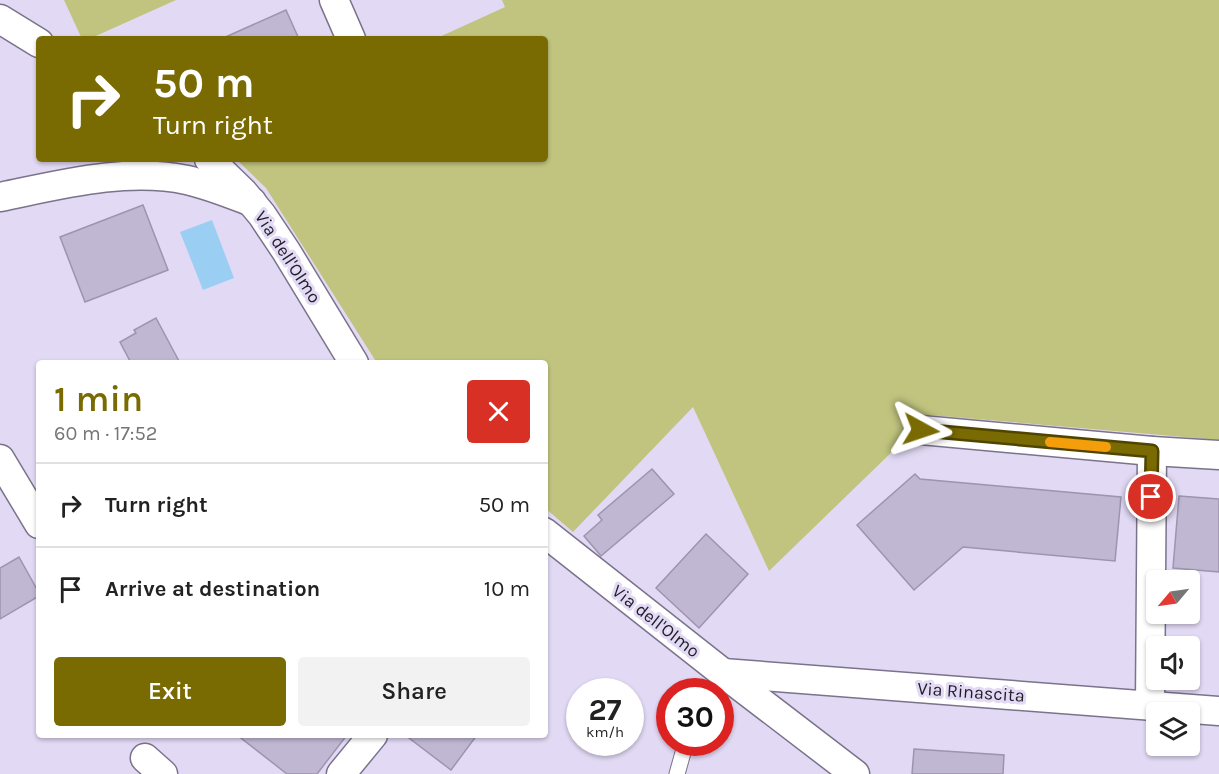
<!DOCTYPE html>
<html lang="en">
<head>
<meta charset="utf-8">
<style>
  body { margin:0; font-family:Karla,sans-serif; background:#f2f2f2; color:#222; height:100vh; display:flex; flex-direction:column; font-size:22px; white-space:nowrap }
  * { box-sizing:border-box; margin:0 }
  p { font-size:20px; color:#767676 }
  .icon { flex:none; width:33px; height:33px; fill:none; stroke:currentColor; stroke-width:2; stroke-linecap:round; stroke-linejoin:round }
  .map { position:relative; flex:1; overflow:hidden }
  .details { position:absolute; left:36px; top:360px; width:512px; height:378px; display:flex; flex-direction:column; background:#fff; border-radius:6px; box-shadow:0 2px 4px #0004 }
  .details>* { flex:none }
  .guide { position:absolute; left:36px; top:36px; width:512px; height:126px; border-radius:6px; box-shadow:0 2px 4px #0004; background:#796a01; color:#fff; overflow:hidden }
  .needle { width:39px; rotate:241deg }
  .fabs { position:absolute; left:1146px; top:570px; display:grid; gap:12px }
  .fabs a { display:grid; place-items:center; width:54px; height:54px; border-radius:6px; background:#fff; box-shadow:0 2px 4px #0004; font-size:30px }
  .speed { position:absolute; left:566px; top:678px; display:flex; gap:12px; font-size:30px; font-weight:700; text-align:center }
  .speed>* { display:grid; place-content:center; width:78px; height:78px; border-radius:50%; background:#fff; box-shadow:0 2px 4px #0004; line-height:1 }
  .speed small { font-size:15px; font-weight:400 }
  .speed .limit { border:9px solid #d22; background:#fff; color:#111 }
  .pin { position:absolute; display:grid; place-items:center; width:51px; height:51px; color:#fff; margin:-26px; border:3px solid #fff; border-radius:50%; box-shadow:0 2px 6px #0007 }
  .me { position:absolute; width:66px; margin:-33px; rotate:95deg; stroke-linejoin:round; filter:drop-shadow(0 0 4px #0008) }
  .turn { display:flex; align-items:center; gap:21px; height:126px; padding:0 18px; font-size:27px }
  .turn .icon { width:78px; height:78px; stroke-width:2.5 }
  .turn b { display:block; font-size:42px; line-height:51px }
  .round { display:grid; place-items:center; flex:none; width:63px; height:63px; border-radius:6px; background:#f2f2f2 }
  .head { display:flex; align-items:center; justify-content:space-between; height:102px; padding:0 18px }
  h1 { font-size:36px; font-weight:600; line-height:45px; color:#796a01 }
  .primary-button { display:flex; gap:12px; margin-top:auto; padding:12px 18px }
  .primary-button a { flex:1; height:69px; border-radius:6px; background:#796a01; color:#fff; font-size:24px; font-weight:600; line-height:69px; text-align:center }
  .primary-button a+a { background:#f2f2f2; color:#222 }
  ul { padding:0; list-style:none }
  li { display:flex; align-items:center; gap:18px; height:84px; padding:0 18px; border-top:2px solid #e0e0e0 }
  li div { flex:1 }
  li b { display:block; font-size:22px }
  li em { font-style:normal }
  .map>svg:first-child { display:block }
  .green { fill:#c0c47e }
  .water { fill:#9acff3 }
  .building { fill:#c0b7d2; stroke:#9d94ae; stroke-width:1.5 }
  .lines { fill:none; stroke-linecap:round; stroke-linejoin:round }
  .service-casing { stroke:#7b728b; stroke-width:17 }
  .minor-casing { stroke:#7b728b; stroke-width:31 }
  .service { stroke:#fff; stroke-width:15 }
  .minor { stroke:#fff; stroke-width:28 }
  .route-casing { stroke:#4f4501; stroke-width:15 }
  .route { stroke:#796a01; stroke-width:10 }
  .slow { stroke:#f59e0b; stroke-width:10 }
  .labels { text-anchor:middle; stroke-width:6; stroke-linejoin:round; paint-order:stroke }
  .street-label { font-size:18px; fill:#211d27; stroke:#e2d9f4 }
</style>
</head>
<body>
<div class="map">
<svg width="1219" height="774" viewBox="0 0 1219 774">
  <rect width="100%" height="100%" fill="#e2d9f4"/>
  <!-- green -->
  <g class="green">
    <path d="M64 0H176L89 39H82Z"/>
    <path d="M502 0H1219V440L930 415 769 571 693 407 573 532 545 508 544 363H377L266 188 236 159H544V39H435L505 7Z"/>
  </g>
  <!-- water -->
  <path class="water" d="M212 220 234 278 203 290 180 232Z"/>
  <!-- building -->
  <g class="building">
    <path d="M286 10 299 39H221Z"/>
    <path d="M143 205 168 270 85 302 60 237Z"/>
    <path d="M156 318 180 363H131L120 342 136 333 134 330Z"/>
    <path d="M652 469 674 494 601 556 584 536 602 520 598 515Z"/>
    <path d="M915 474 920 479 1121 497 1115 561 963 547 914 590 857 525Z"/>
    <path d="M1179 496 1219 499V572L1173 568Z"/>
    <path d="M706 534 748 574 699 628 656 588Z"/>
    <path d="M19 557 39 593V596L0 619V568Z"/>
    <path d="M237 735H347L317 774H287Z"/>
    <path d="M405 735H477L451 770Z"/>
    <path d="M914 749 1004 755 1003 774H912Z"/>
  </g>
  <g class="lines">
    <defs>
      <g id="service">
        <path d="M713 692 723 673"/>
        <path d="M677 774 686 742"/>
      </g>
      <g id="minor">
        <path d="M334 0 351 39"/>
        <path d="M0 19 39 43"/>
        <path d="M209 159 243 192 262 215 286 251 354 363"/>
        <path d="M0 197C59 185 126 167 187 180 209 185 231 194 252 202"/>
        <path d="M921 430 1152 451 1219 455"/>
        <path d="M0 459 39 524"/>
        <path d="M544 532 723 673 855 774"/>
        <path d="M723 673 1219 711"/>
        <path d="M1150 706 1152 451"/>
        <path d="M145 758 163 774"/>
        <path d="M341 774 373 735"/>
      </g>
    </defs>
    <!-- service casing -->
    <use href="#service" class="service-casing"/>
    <!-- minor casing -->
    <use href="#minor" class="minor-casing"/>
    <!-- service -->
    <use href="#service" class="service"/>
    <!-- minor -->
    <use href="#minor" class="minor"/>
  </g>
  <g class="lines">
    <defs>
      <path id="route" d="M921 430 1152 451 1151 497"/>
    </defs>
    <!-- route casing -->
    <use href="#route" class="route-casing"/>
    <!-- route -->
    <use href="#route" class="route"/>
    <!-- slow -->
    <path class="slow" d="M1050 442 1106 447"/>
  </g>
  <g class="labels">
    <!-- street labels -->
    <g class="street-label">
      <text transform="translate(288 257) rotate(57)" y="6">Via dell'Olmo</text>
      <text transform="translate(656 621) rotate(38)" y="6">Via dell'Olmo</text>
      <text transform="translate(971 692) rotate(4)" y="6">Via Rinascita</text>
    </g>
  </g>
</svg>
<div class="fabs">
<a><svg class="needle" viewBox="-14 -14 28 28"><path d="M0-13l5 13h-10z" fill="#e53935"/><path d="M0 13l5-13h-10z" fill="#767676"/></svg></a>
<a><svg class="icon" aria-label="sound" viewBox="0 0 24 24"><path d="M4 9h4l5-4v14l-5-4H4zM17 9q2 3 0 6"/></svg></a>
<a><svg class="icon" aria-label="layers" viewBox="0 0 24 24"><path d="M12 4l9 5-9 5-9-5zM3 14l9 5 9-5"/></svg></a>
</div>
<div class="speed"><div>27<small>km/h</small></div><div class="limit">30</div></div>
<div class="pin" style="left:1151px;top:497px;background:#d93025"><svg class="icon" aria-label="arrive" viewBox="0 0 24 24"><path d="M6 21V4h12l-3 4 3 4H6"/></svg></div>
<svg class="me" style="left:921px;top:430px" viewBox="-20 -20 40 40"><path d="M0-17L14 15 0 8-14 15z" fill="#796a01" stroke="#fff" stroke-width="4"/></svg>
<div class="guide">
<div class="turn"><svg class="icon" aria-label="right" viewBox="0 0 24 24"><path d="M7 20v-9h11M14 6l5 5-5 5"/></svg><div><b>50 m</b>Turn right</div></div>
</div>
<section class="details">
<div class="head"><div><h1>1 min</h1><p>60 m · 17:52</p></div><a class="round" style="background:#d93025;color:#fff"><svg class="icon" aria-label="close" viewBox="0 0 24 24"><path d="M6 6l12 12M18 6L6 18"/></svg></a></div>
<ul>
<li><svg class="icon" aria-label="right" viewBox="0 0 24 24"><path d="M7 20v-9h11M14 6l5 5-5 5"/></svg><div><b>Turn right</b></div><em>50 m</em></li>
<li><svg class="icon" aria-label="arrive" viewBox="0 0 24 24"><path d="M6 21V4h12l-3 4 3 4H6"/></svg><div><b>Arrive at destination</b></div><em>10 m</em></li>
</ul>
<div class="primary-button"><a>Exit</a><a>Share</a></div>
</section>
</div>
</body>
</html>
